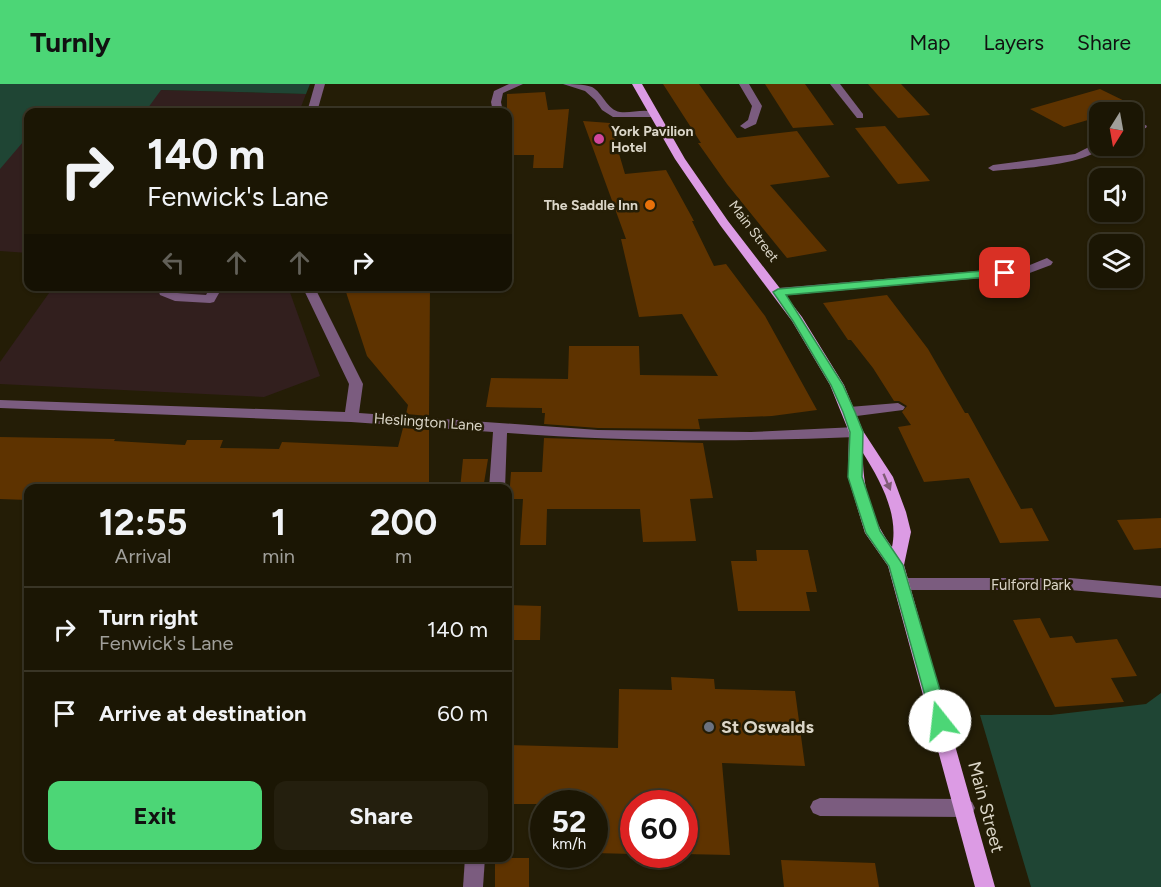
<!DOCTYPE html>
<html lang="en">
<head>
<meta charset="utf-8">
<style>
  body { margin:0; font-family:Figtree,sans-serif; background:#241f0e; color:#f1f3f6; height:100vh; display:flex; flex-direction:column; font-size:22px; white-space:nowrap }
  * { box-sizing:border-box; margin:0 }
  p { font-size:20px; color:#a09f9a }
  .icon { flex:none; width:33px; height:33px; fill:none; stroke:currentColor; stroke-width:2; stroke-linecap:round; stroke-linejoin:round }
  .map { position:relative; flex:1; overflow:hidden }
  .details { position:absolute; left:24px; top:400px; width:488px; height:378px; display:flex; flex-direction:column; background:#1b1604; border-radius:12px; box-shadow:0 2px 4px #0004,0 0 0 2px #393526 }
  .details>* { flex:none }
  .top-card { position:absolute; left:24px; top:24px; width:488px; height:183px; border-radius:12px; box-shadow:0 2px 4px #0004,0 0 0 2px #393526; background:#1b1604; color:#f1f3f6; overflow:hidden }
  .needle { width:39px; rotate:191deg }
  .buttons { position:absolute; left:1089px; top:18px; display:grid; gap:12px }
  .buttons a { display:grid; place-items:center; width:54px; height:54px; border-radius:12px; background:#1b1604; box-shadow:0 2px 4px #0004,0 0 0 2px #393526; font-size:30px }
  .speed { position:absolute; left:530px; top:706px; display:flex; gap:12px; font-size:30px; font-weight:700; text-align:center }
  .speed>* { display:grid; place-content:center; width:78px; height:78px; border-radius:50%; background:#1b1604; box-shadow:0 2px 4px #0004,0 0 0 2px #393526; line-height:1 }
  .speed small { font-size:15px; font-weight:400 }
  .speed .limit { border:9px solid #d22; background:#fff; color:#111 }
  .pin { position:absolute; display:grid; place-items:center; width:51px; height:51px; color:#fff; margin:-26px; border-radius:12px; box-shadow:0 3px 9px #0006 }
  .me { position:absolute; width:66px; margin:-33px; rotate:344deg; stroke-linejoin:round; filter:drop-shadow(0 0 4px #0008) }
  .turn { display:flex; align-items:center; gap:21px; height:126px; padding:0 24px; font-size:27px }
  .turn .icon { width:78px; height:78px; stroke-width:2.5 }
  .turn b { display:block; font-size:42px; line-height:51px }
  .lanes { display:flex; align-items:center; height:57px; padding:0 24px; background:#0003; justify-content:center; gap:30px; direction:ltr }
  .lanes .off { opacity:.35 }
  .eta { display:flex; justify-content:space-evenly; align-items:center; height:102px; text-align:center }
  .eta b { font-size:36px; font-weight:700; line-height:42px }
  .action { display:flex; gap:12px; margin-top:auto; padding:12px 24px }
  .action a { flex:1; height:69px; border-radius:12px; background:#4cd676; color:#111; font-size:24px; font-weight:700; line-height:69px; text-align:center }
  .action a+a { background:#241f0e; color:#f1f3f6 }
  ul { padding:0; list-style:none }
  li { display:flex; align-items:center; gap:18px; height:84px; padding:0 24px; border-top:2px solid #393526 }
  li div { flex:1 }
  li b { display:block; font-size:22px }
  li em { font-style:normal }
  header { display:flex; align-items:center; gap:36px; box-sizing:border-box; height:84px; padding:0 30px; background:#4cd676; color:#111 }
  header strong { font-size:28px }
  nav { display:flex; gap:33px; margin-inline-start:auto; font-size:21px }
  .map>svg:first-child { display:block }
  .education { fill:#321f1e }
  .green { fill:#1f4534 }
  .building { fill:#5e3300 }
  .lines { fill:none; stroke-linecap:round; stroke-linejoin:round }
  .minor { fill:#7b5c7f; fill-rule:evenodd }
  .major { fill:#dc9be4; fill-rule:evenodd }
  .oneway { fill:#805c75 }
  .route { fill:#4cd676; stroke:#318b4d; stroke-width:1.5 }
  .hotel-dot { fill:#d1479c; stroke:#241d06; stroke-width:2 }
  .food-dot { fill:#e8710a; stroke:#241d06; stroke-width:2 }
  .worship-dot { fill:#6b7280; stroke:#241d06; stroke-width:2 }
  .labels { text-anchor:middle; stroke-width:5; stroke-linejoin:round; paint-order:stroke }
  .far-poi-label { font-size:14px; font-weight:bold; fill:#dbd6c8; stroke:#241d06; text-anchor:start }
  .far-street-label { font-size:14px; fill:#dbd6c8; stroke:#241d06 }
  .street-label { font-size:15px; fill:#dbd6c8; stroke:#241d06 }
  .near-poi-label { font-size:18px; font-weight:bold; fill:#dbd6c8; stroke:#241d06; text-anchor:start }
  .near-street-label { font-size:18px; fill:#dbd6c8; stroke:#241d06 }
</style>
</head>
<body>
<header>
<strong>Turnly</strong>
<nav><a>Map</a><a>Layers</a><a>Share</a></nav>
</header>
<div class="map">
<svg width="1161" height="803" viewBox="0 0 1161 803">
  <rect width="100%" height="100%" fill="#241d06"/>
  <!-- education -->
  <g class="education">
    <path d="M0 3 161 6 306 10 299 28H28V169L0 167Z"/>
    <path d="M54 202 288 203 320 292 264 313 0 300V278Z"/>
  </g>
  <!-- green -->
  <g class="green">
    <path d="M0 0H310L306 10 161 6 145 28H28V58H23L0 85Z"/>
    <path d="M1161 609V803H1031L980 631H1051L1146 620Z"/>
  </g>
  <!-- building -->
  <g class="building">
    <path d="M663 0H699L737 54 797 47 830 93 770 101 827 167 787 174 727 100 698 59H701Z"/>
    <path d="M765 0H805L834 41 793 44Z"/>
    <path d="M868 0H901L930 31 898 34Z"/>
    <path d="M1100 5 1143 26 1132 29 1100 28V39L1096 40 1088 36 1064 43 1030 25Z"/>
    <path d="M545 8 548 26 569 25 563 84H533L534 71H507V10Z"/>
    <path d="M583 37 610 39 625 90 666 86 694 137H692L714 182 726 180 765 232 817 326 772 332 698 335 700 345 598 344 544 340 545 329H542V324L486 323 491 294 568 295 569 262H639L640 291 718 292 682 230 639 233 621 155H626Z"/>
    <path d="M885 42 930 97 898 100 855 44Z"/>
    <path d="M344 202H430L429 332 406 330 408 321 367 272Z"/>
    <path d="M887 211 928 265 965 329H968L1021 425 1032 424 1049 457 1000 459 969 394 924 398 898 343 911 341 902 328 907 322 899 317H894L873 284 851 256H848L823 219Z"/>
    <path d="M403 344 429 346V405L206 402 205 405H28V416L0 415V353L115 355 114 357 185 361 187 356H223L220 364 279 365 282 358 398 363Z"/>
    <path d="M544 354 703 359 713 414 690 415 696 457 643 458 640 425H547L546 461H520L523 415H509L511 388H542Z"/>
    <path d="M463 375H488L483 405H460Z"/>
    <path d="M1161 434V464L1134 466 1117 436Z"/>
    <path d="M756 466H808L817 508H806L810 527H738L731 477H757Z"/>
    <path d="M507 521 541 522 540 556H507Z"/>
    <path d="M1040 534 1050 554 1072 552 1076 559 1117 555 1137 592 1111 594 1124 618 1055 623 1013 536Z"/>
    <path d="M671 593 714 595 715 605 795 607 805 682 722 679 730 771 684 770V720H633V770L594 769V720H507V661L618 664 619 605 672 606Z"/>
    <rect x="495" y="774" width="34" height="29"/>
    <path d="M781 776 875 779 879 803H784Z"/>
  </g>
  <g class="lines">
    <!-- minor -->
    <g class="minor">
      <path d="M315 0H325L317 28H307Z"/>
      <path d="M509 0H523L503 9 501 18 503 28H493L491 18 494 7Z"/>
      <path d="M563 0C572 0 583 0 592 3 603 9 607 26 620 28 631 30 647 23 657 30L652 33H613L602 26 595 16 585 7Z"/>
      <path d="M739 0H749L762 22 756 40 745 45 740 42 748 36 752 22Z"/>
      <path d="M830 0H840L863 30V34H857Z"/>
      <path d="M1142 39 1147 42 1146 44 1132 47V41Z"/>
      <path d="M1100 51C1100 55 1100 62 1099 64 1089 81 1013 85 993 87L988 84 993 81 1075 70 1089 63 1096 52Z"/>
      <path d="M1047 174 1053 178 1051 181 1027 190 778 212 772 208 778 204 1025 183Z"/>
      <path d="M157 202H169L170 206 177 209 206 211 211 202H223L214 218 210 219 175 217 160 211Z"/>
      <path d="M302 202H314L363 300 359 329 598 346 751 348 856 343 863 348 856 353C739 358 624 358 507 349L505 405H489L493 348 351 338 0 324V316L345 328 349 300Z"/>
      <path d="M898 319 905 323 903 326 849 333 842 328 849 323Z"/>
      <path d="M901 494H1070L1161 502V514L1070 506H901L895 504 893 500 895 496Z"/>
      <path d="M820 714 965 715 972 718 975 724 972 730 965 733 820 732 813 729 810 723 813 717Z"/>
      <path d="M465 774H485L483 803H463Z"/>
    </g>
    <!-- major -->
    <path class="major" d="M632 0H642L685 75 728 137 802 233 844 301 863 347 893 393 906 428 911 448 904 481 995 803H975L888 482 865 449 848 393 849 348 830 301 792 237 720 141 675 75ZM863 369C880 396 899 430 892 463 872 437 862 402 863 369Z"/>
  </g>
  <!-- one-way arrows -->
  <defs><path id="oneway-solid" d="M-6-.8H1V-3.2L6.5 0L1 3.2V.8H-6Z" transform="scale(1.5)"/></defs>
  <use class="oneway" href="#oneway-solid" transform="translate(887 398) rotate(67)"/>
  <!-- route -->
  <path class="route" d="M1005 185 1009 186V191L786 211 843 301 855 328 863 348 862 393 880 447 903 481 949 637 946 642 940 644 934 642 932 637 889 482 866 449 848 393 850 348 843 328 831 301 793 237 773 208 778 205Z"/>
  <!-- markers -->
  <circle class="hotel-dot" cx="599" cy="55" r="6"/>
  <circle class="food-dot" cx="650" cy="121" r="6"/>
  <circle class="worship-dot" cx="709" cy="643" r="6"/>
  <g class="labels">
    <!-- far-poi labels -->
    <g class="far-poi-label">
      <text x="611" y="52">York Pavilion<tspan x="611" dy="16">Hotel</tspan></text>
      <text x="638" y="126" text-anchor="end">The Saddle Inn</text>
    </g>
    <!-- far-street labels -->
    <g class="far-street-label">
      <text transform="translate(754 147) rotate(53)" y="5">Main Street</text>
    </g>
    <!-- street labels -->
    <g class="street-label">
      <text transform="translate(428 338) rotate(4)" y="5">Heslington Lane</text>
      <text x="1031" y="506">Fulford Park</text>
    </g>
    <!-- near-poi labels -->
    <g class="near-poi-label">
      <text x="721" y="649">St Oswalds</text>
    </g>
    <!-- near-street labels -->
    <g class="near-street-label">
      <text transform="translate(986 723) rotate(75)" y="6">Main Street</text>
    </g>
  </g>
</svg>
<div class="buttons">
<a><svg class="needle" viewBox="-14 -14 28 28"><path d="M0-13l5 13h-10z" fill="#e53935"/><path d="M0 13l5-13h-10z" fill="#a09f9a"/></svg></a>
<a><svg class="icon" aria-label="sound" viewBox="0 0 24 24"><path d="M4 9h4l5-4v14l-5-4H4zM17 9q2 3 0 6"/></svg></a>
<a><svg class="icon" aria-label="layers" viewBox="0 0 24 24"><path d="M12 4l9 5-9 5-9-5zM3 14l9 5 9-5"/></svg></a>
</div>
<div class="speed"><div>52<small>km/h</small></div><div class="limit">60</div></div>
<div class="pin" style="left:1005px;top:189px;background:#d93025"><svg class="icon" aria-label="arrive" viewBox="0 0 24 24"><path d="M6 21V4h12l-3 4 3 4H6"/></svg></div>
<svg class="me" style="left:940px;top:637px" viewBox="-20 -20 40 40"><circle r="19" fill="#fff"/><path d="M0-13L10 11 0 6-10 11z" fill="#4cd676"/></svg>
<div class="top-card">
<div class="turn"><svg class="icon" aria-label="right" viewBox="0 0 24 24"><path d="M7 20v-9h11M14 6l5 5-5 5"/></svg><div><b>140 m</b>Fenwick's Lane</div></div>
<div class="lanes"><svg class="icon off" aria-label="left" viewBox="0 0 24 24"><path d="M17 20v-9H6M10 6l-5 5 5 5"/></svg><svg class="icon off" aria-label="ahead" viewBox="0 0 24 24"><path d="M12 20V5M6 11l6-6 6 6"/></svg><svg class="icon off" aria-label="ahead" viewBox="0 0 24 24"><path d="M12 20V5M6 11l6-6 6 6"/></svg><svg class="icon" aria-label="right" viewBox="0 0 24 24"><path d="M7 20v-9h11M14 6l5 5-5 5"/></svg></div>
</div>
<section class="details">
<div class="eta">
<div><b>12:55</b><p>Arrival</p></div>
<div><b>1</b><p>min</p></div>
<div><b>200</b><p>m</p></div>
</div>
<ul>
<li><svg class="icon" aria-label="right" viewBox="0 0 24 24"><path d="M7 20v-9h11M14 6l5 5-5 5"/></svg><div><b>Turn right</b><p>Fenwick's Lane</p></div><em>140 m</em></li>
<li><svg class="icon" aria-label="arrive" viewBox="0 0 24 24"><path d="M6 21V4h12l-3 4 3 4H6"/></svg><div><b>Arrive at destination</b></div><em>60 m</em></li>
</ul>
<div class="action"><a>Exit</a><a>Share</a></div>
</section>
</div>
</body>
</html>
